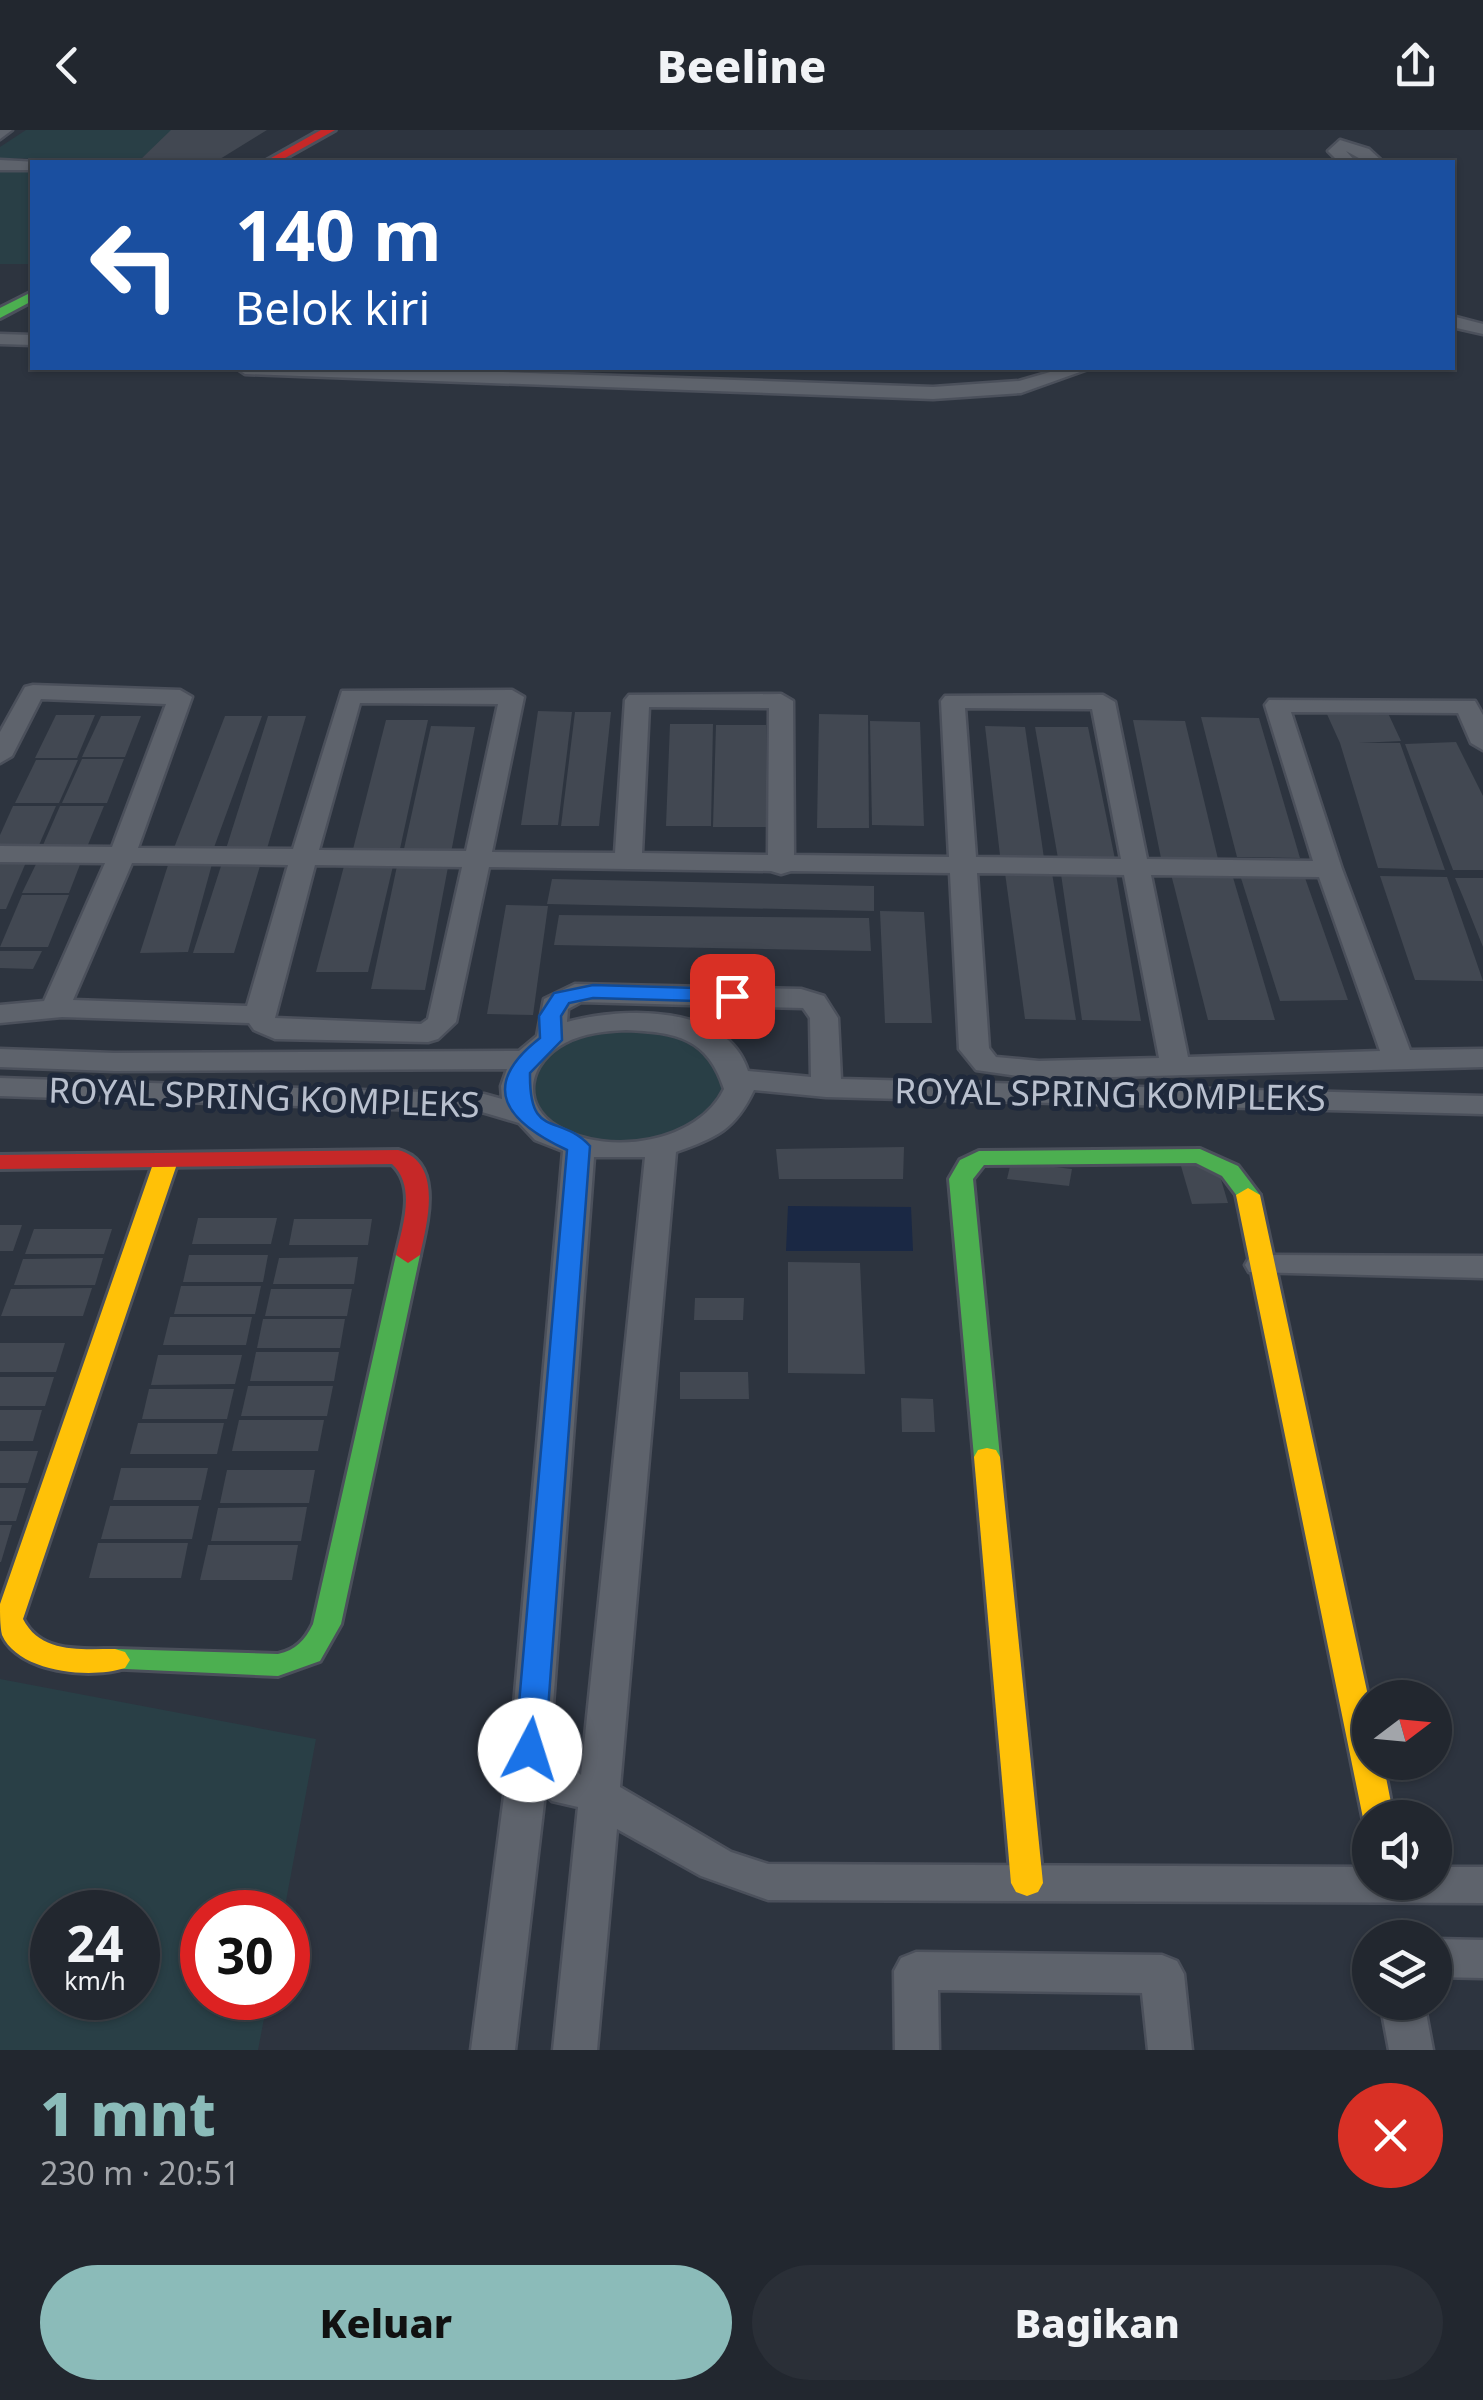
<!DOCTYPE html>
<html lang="id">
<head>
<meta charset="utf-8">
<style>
  body { margin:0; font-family:"Noto Sans",sans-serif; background:#2a2f37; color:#f1f3f6; height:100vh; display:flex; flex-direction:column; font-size:38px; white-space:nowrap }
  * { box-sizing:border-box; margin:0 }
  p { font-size:32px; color:#a2a5aa }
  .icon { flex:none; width:55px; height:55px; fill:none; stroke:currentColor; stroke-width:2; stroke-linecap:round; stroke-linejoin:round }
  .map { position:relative; height:1920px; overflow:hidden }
  .side { display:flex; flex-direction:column; background:#22272f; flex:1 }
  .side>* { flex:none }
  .guide { position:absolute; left:30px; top:30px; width:1425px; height:210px; border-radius:0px; box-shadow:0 2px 8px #0004,0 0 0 2px #3f444b; background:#1a4fa0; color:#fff; overflow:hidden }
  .needle { width:65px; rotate:74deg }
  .tools { position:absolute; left:1352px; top:1550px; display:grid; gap:20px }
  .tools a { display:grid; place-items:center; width:100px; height:100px; border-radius:50%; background:#22272f; box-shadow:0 2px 8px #0004,0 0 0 2px #3f444b; font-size:50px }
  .speed { position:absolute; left:30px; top:1760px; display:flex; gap:20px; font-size:50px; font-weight:700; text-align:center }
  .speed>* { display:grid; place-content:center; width:130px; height:130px; border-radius:50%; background:#22272f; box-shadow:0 2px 8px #0004,0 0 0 2px #3f444b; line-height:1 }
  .speed small { font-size:25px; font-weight:400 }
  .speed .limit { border:15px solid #d22; background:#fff; color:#111 }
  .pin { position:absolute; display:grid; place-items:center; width:85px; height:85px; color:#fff; margin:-42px; border-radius:20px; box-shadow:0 5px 15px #0006 }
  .me { position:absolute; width:110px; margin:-55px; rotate:5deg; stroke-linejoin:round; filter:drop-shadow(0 0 8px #0008) }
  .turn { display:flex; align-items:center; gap:35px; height:210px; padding:0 40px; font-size:45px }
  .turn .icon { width:130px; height:130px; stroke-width:2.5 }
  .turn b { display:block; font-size:70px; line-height:85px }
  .round { display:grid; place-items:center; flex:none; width:105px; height:105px; border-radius:52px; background:#2a2f37 }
  .summary { display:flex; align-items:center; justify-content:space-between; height:170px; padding:0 40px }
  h1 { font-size:60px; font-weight:800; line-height:75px; color:#8bbbb9 }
  .cta { display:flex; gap:20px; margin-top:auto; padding:20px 40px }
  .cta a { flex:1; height:115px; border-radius:60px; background:#8bbbb9; color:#111; font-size:40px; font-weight:800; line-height:115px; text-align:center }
  .cta a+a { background:#2a2f37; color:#f1f3f6 }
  header { display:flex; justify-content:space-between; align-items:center; height:130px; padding:0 40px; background:#22272f; font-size:45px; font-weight:800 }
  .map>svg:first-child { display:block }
  .green { fill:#293f46; fill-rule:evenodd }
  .water { fill:#1a2844 }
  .building { fill:#424852 }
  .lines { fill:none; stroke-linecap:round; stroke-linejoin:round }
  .street-casing { stroke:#4b505b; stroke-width:5 }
  .fast-casing { stroke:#4b505b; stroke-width:6 }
  .slow-casing { stroke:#4b505b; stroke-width:6 }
  .jam-casing { stroke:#4b505b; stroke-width:6 }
  .street { fill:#5e636c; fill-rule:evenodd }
  .fast { fill:#4caf50; fill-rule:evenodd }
  .slow { fill:#ffc107; fill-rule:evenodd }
  .jam { fill:#c62828; fill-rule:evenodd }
  .route { fill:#1a73e8; stroke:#114b97; stroke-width:2.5 }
  .labels { text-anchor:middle; stroke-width:10; stroke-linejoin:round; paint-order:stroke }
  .street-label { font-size:35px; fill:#b9c0ce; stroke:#1f293b }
</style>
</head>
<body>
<header><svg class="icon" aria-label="back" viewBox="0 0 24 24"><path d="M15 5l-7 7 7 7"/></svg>Beeline<svg class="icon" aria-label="share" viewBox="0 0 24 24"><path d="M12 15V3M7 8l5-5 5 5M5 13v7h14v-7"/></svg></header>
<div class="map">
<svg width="1483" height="1920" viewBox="0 0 1483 1920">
  <rect width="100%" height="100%" fill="#2d343f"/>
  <!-- green -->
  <g class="green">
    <path d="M26 0H179L138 31 0 28V17Z"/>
    <path d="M0 38 32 39V134H0Z"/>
    <path d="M646 895 702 912 730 945 722 979 684 1005 628 1016 572 1007 535 981 526 955C549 901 594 900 646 895Z"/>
    <path d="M0 1549 316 1609 284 1782H202V1868H268L258 1920H0ZM138 1782V1868H52V1782Z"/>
  </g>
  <!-- water -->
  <path class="water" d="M788 1076 911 1077 913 1121H786Z"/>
  <!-- building -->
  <g class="building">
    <path d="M171 0H267L220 29 140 30Z"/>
    <path d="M538 581 572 582 558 695H521Z"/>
    <path d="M1387 581 1401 611 1359 613H1400L1445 740 1378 738 1340 613 1326 582Z"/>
    <path d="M575 582H611L599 696H561Z"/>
    <path d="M819 584 868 585 869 698H817Z"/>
    <path d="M56 585H95L77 628H35Z"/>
    <path d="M101 586H141L125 627H82Z"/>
    <path d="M225 586H262L212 723H172Z"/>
    <path d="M268 586H306L266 722H225Z"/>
    <path d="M1201 587 1259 588 1300 728 1237 727Z"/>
    <path d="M386 590H428L398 728 351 727Z"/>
    <path d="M1133 590 1185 591 1218 729 1161 728Z"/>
    <path d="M870 591 920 592 924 696 872 695Z"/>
    <path d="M670 594H713L711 696H666Z"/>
    <path d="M716 595H766V697H713Z"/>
    <path d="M431 596 475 597 450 728H402Z"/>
    <path d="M985 596 1025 597 1045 735 1001 734Z"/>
    <path d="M1035 597H1088L1116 734H1059Z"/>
    <path d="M1456 612 1483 666V740H1453L1405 614Z"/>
    <path d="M82 629H124L107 673H62Z"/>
    <path d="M36 630H78L59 673H15Z"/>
    <path d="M13 676H56L36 722H0V705Z"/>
    <path d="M60 676H104L85 722H40Z"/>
    <path d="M0 730H27L6 779H0Z"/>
    <path d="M37 732H81L69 763H22Z"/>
    <path d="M212 734 188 822 140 823 168 735Z"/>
    <path d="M221 736H260L234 823H193Z"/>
    <path d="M344 736H393L368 842H316Z"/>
    <path d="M397 736 448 737 425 860 371 859Z"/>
    <path d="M1005 743H1052L1076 890 1025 889Z"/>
    <path d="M1061 744H1116L1141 891 1082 890Z"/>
    <path d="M1171 744H1232L1275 890H1208Z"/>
    <path d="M1240 745H1304L1348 870 1280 871Z"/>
    <path d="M1380 746 1447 747 1483 851 1415 850Z"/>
    <path d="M1455 748H1483V817L1463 767Z"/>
    <path d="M552 749 874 756V781L547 774Z"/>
    <path d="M22 765H69L48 817H0Z"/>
    <path d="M506 775 548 776 533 885 487 884Z"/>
    <path d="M880 781 924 782 932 893H885Z"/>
    <path d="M559 785 869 788 871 821 554 815Z"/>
    <path d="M0 821H42L33 839 0 838Z"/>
    <path d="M904 1017 903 1049H779L776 1019Z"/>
    <path d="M1011 1032 1072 1039 1069 1056 1007 1049Z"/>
    <path d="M1181 1036H1217L1228 1073 1192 1074Z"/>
    <path d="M198 1088H277L271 1114H192Z"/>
    <path d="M294 1089H372L368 1115H289Z"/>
    <path d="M0 1095H22L13 1121H0Z"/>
    <path d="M34 1099H112L104 1124H25Z"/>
    <path d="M189 1125H268L263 1152H183Z"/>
    <path d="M358 1127 354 1154H273L279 1128Z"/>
    <path d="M103 1128 95 1155H14L23 1129Z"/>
    <path d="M788 1132 860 1133 865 1244 788 1243Z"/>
    <path d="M181 1156H261L255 1184H174Z"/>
    <path d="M92 1158 83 1186H1L11 1159Z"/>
    <path d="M271 1159H352L347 1186H265Z"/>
    <path d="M695 1168H744L743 1190H694Z"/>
    <path d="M170 1187H252L246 1215H163Z"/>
    <path d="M263 1189H345L340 1218H257Z"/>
    <path d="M0 1213H65L56 1242H0Z"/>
    <path d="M256 1222H339L334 1251H250Z"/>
    <path d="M158 1225H242L235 1254 151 1255Z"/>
    <path d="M680 1242H748L749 1269H680Z"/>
    <path d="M0 1247H54L45 1276H0Z"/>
    <path d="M248 1256H333L327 1286H241Z"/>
    <path d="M149 1259H234L227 1289H142Z"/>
    <path d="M901 1268 933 1269 935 1302H902Z"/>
    <path d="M0 1280H42L33 1311H0Z"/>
    <path d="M239 1290H324L318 1321H232Z"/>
    <path d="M138 1293H224L217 1324H130Z"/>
    <path d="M0 1321H38L28 1353H0Z"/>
    <path d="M121 1338H208L201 1370H113Z"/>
    <path d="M227 1340H315L309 1373H220Z"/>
    <path d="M0 1358H26L16 1391H0Z"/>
    <path d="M110 1376H199L192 1409H101Z"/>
    <path d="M307 1377 301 1411H211L218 1378Z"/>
    <path d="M0 1395H12L1 1432H0Z"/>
    <path d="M98 1413H188L181 1448H89Z"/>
    <path d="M208 1415H298L292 1450H200Z"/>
  </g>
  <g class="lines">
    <defs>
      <g id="street">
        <path d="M0 0H12L0 9Z"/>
        <path d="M1340 10 1369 19 1383 32H1366L1346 21 1356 32H1339L1328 21Z"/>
        <path d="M0 30 38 32H32V40H0Z"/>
        <path d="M1452 186 1483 194V204L1452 197Z"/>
        <path d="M0 204 32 205V215L0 214Z"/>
        <path d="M236 238H387L933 257 1019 251 1064 238H1091L1021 263 933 269 245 244Z"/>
        <path d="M33 555 180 560 192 567 138 718 293 719 342 561 512 560 524 567 492 722 615 723 625 570 629 565 781 564 793 571 794 725 949 727 941 571 945 566 1103 565 1115 572 1147 729 1313 731 1265 575 1269 570 1475 571 1483 585V620L1471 613 1458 583 1291 582 1342 739 1410 920 1483 919V937L1039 949 976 940 959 919 950 743 791 741 781 744 771 741 489 737 456 892 438 909 428 912 275 909 254 900 249 893 62 887 0 893V875L44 871 105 733 0 732V716L112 717 166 574 41 569 12 626 0 633V602L25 557ZM360 573 498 574 466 721 319 720ZM649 577 769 578 768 725 642 723ZM965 578 1092 579 1121 729 976 727ZM132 733 288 735 247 876 73 870ZM315 735 462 737 428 889 421 894 275 888ZM977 743 1124 745 1159 928 1039 931 996 927 989 918ZM1151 745 1319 747 1380 921 1188 927Z"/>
        <path d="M575 854 801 859 824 866 838 888 841 949 1483 966V984L826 967 754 960C735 1000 717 1007 676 1022L620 1657 731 1722 768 1734 1370 1737V1752H1435V1737H1483V1773L768 1770 701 1746 617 1699 597 1920H553L578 1677 552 1671 545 1664 515 1920H471L510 1620 563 1021 535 1010 519 993 482 982 0 966V948L484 964 502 969 501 956 507 939 114 941 0 937V919L114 923 519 921 537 906 544 869ZM581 872 803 878 810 888 811 947 748 941C727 873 621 877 567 892L568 879ZM626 900C676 902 708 908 724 959 698 1013 608 1027 558 997 519 974 529 932 565 913 584 903 605 901 626 900ZM594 1027H645L581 1645 550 1615Z"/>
        <path d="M1261 1125 1483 1126V1148L1249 1142 1245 1135 1249 1128Z"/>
        <path d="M1435 1809 1483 1810V1848L1435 1847Z"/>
        <path d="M916 1822 1162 1825 1177 1831 1184 1844 1192 1920H1148L1142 1863 938 1860 939 1920H895L894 1841 901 1828Z"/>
        <path d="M1380 1872H1424L1433 1920H1389Z"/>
      </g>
      <g id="fast">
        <path d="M32 162V171L0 188V178Z"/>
        <path d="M1200 1019 1238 1036 1260 1065 1256 1070H1240L1222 1046 1196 1033 984 1035 973 1049 1000 1327 996 1334H978L974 1327 949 1049 960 1030 979 1021Z"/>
        <path d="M408 1117 420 1125 341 1494 320 1531 278 1546 105 1538 100 1530 105 1522 115 1519 278 1524C296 1520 305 1510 313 1494L396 1125Z"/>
      </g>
      <g id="slow">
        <path d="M166 1024 178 1031 23 1489C41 1524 81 1519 115 1519L125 1522 130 1530 125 1538C91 1549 19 1543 2 1505 0 1496 0 1484 0 1474L154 1031Z"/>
        <path d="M1248 1058 1260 1065 1370 1575V1632H1383L1394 1688H1370V1698L1363 1688 1236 1065Z"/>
        <path d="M987 1318 996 1320 1000 1327 1043 1753 1038 1762 1027 1766 1016 1762 1011 1753 974 1327 978 1320Z"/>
      </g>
      <g id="jam">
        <path d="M321 0H335L278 32H264Z"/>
        <path d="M398 1020C444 1032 427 1093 420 1125L408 1133 396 1125C402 1097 417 1057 392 1034L0 1039V1025Z"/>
      </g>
    </defs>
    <!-- street casing -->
    <use href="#street" class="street-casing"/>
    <!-- fast casing -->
    <use href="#fast" class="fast-casing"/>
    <!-- slow casing -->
    <use href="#slow" class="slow-casing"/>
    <!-- jam casing -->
    <use href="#jam" class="jam-casing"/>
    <!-- street -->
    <use href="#street" class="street"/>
    <!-- fast -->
    <use href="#fast" class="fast"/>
    <!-- slow -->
    <use href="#slow" class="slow"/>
    <!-- jam -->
    <use href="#jam" class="jam"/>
  </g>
  <!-- route -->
  <path class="route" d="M593 855 732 859 742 866 732 872 593 868 569 873 561 886 562 910 530 943C529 1011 559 982 590 1016L545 1620 541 1629 530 1632 519 1629 515 1620 567 1020C507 992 477 957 540 908L539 886 554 863Z"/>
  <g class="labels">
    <!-- street labels -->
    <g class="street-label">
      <text transform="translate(1110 965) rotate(1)" y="12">ROYAL SPRING KOMPLEKS</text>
      <text transform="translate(264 968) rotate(2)" y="12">ROYAL SPRING KOMPLEKS</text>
    </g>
  </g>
</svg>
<div class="tools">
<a><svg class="needle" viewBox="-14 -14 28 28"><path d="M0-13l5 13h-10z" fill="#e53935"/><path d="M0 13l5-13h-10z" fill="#a2a5aa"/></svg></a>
<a><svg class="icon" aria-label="sound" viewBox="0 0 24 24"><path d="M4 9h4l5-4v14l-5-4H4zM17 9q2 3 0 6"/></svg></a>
<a><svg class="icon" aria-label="layers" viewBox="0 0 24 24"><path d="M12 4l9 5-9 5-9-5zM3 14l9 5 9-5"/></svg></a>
</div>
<div class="speed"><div>24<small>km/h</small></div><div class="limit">30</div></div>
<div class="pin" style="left:732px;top:866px;background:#d93025"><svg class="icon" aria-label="arrive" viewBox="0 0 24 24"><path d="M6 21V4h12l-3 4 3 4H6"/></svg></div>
<svg class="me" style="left:530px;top:1620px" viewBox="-20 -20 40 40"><circle r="19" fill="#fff"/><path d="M0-13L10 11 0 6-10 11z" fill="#1a73e8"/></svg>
<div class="guide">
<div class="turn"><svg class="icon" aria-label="left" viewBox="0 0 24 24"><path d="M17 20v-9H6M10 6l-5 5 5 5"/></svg><div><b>140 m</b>Belok kiri</div></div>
</div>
</div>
<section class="side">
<div class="summary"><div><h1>1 mnt</h1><p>230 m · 20:51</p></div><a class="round" style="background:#d93025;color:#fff"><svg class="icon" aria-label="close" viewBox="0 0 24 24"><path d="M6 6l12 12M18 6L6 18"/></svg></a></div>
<div class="cta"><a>Keluar</a><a>Bagikan</a></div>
</section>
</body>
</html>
